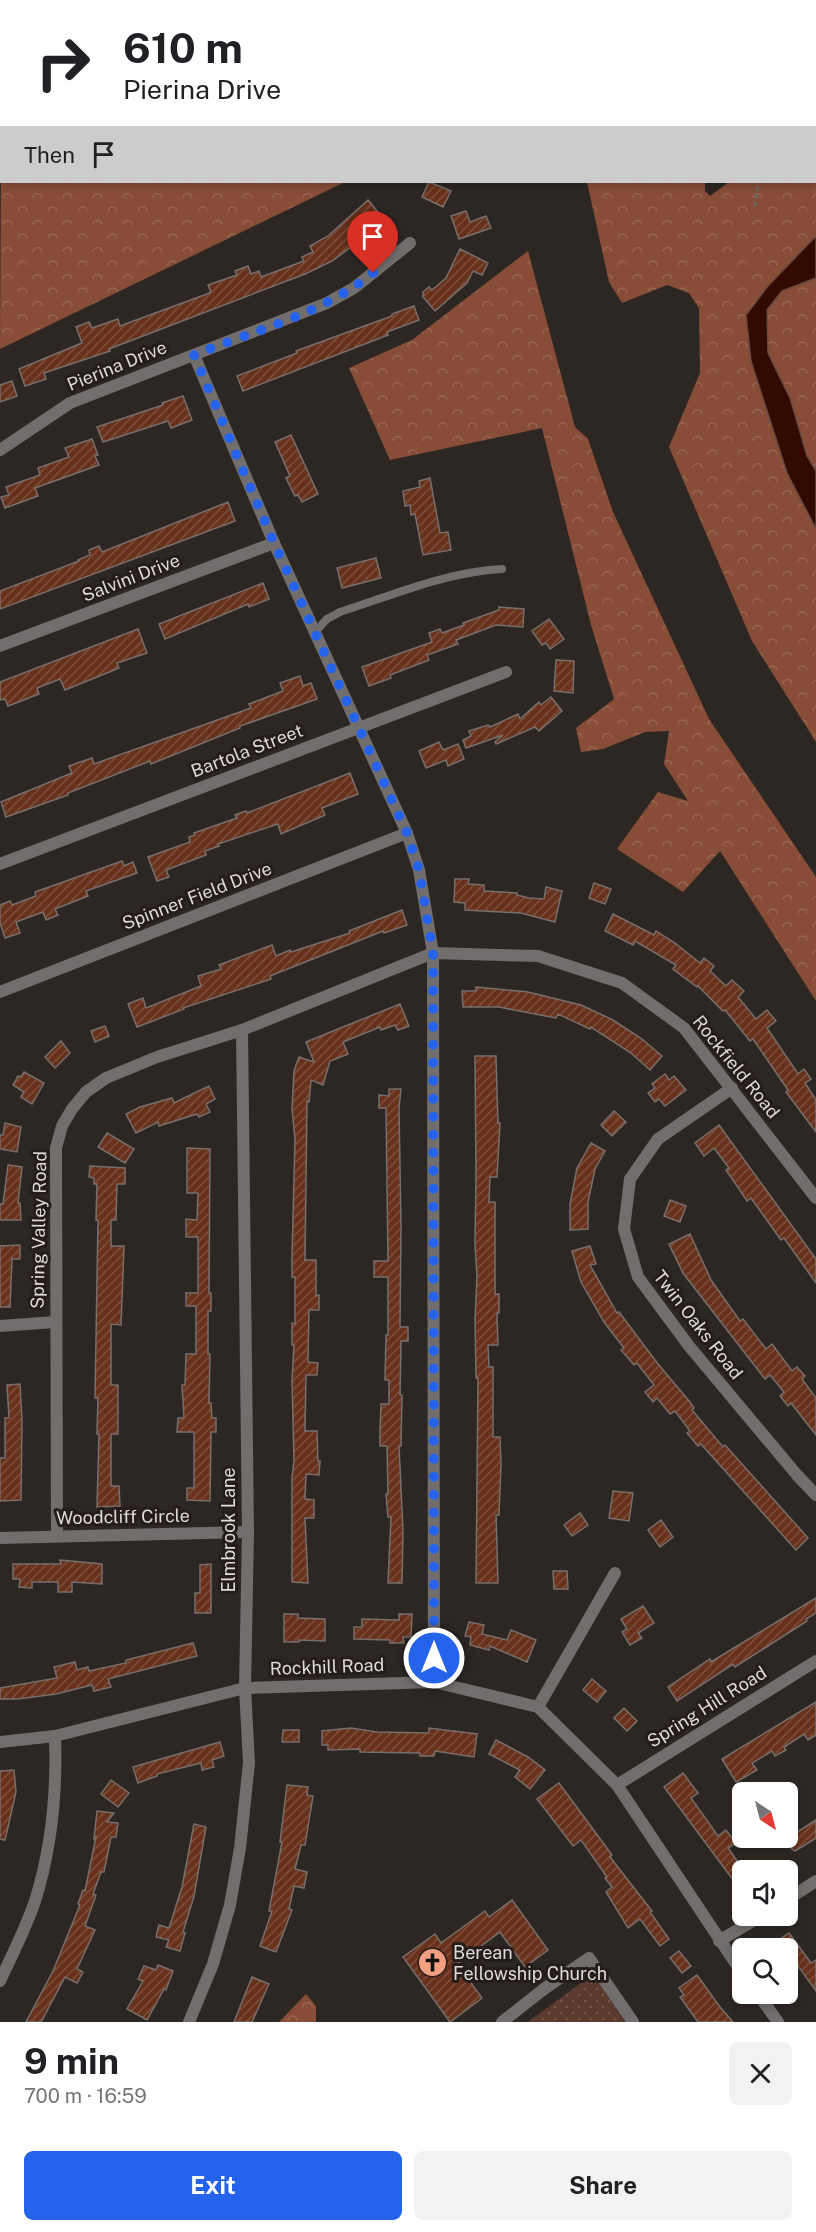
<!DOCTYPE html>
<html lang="en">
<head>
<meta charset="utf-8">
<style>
  body { margin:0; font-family:"Public Sans",sans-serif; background:#f2f2f2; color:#202124; height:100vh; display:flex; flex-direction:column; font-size:22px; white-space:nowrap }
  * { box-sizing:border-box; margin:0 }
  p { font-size:20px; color:#757577 }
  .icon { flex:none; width:33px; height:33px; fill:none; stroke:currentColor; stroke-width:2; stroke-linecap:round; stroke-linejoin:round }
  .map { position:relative; height:2022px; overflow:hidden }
  .side { display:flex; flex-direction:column; background:#fff; flex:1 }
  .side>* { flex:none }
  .hud { position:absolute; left:0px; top:0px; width:816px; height:183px; box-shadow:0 3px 9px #0003; background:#fff; color:#202124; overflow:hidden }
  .needle { width:39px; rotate:144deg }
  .buttons { position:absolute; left:732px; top:1782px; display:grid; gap:12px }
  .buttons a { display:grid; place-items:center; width:66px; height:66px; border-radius:9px; background:#fff; box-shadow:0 3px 9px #0003; font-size:30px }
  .pin { position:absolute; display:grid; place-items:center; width:51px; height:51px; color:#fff; margin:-62px -26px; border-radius:50% 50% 50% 0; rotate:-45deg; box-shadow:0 0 6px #0007 }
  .pin .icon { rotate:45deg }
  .me { position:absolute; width:66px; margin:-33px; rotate:0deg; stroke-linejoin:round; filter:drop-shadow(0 0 4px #0008) }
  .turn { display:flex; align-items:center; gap:21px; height:126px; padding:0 24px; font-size:27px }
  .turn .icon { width:78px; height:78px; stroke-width:2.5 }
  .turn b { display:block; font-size:42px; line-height:51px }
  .then { display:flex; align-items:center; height:57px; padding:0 24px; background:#0003; gap:12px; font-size:22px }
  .round { display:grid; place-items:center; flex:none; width:63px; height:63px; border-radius:9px; background:#f2f2f2 }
  .headline { display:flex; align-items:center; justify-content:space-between; height:102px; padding:0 24px }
  h1 { font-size:36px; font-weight:700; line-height:45px }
  .button { display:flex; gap:12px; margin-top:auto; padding:12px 24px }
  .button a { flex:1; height:69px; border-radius:9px; background:#2563eb; color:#fff; font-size:24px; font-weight:700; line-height:69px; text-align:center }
  .button a+a { background:#f2f2f2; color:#202124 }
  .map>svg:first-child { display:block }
  .grass { fill:url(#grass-dots) }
  .forest { fill:url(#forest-crowns) }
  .water { fill:#320a00; stroke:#664941; stroke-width:1.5 }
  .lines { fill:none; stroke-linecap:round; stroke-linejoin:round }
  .stream { stroke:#664941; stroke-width:4.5 }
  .building { fill:url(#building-hatch); stroke:#776f6c; stroke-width:1.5 }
  .path { stroke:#6b6563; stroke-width:3; stroke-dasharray:4.5 3; stroke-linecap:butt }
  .lane { stroke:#726e6d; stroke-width:8 }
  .street { stroke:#726e6d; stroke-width:12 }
  .secondary { stroke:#9c9694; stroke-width:12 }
  .route { stroke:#2563eb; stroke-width:10; stroke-dasharray:0 18 }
  .labels { text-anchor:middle; stroke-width:6; stroke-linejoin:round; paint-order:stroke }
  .street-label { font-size:18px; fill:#dfdbd9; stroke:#241d1b }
  .poi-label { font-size:18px; fill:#dfdbd9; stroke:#241d1b; text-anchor:start }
</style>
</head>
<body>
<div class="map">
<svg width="816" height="2022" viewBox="0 0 816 2022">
  <defs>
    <pattern id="grass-dots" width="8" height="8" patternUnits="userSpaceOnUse" patternTransform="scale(1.5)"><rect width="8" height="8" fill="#5c3a2d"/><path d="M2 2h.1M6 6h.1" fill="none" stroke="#73564b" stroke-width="1.8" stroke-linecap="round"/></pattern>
    <pattern id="forest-crowns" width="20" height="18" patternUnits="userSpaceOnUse" patternTransform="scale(1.5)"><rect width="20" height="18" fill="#884d37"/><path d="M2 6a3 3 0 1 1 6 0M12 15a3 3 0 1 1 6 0" fill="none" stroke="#986653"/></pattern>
    <pattern id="building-hatch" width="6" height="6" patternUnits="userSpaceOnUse" patternTransform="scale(1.5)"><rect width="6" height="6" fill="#68311b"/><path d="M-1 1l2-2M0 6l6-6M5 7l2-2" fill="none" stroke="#7d4e3c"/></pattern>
  </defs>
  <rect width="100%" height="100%" fill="#2d2724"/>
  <!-- grass -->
  <path class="grass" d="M588 1978 597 1980 625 2022H528Z"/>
  <!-- forest -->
  <g class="forest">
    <path d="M815 86 816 87V742L752 641 669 447 700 373 699 308 689 293 667 285 622 303 609 282 587 182H705V191L710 196 729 182H814Z"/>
    <path d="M1 162 2 182H345L0 349Z"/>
    <path d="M528 251 575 427 588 439 613 512 709 719 816 877V1001L720 851 683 892 617 849 658 792 688 801 664 764 669 731 645 732 603 749 581 752 576 728 614 699 591 625 542 428 390 460 349 368 412 340Z"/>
    <path d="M306 1994 316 2006V2022H279Z"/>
  </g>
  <!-- water -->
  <path class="water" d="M816 236V278L782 291 767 310 768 353 790 398 807 456 816 471V529L787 473 751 361 746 315 768 286Z"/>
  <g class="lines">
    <!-- stream -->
    <g class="stream">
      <path d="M21 2 24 0"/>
      <path d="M0 14 2 13"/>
    </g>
  </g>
  <!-- building -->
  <g class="building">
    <path d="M429 182 451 191 443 207 422 197Z"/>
    <path d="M368 200 378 212 370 219 373 223 356 237 359 241 332 261 305 274 109 349 110 351 44 373 46 379 25 386 19 369 82 343 76 327 89 322 92 328 118 319 120 326 207 294 211 292 208 285 237 275 235 271 248 266 251 274 259 271 261 277 304 261 302 257 313 252 310 246 328 236Z"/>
    <path d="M466 211 470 222 486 216 491 228 459 239 451 216Z"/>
    <path d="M460 249 488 263 482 275 473 271 467 283 435 311 423 297V292L429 287 432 290 446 278Z"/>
    <path d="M414 306 419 320 387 332 388 335 243 391 237 376 297 353 296 351 392 316V314Z"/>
    <path d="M12 381 17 396 0 402V385Z"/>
    <path d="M183 396 192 420 171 428 168 421 103 442 97 427 163 405 162 403Z"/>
    <path d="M291 435 318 494 302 502 298 495 295 496 286 478 290 476 275 442Z"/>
    <path d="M92 439 98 455 95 456 99 465 35 488 38 496 5 508 1 497 9 495 6 487 40 475 38 468 69 457 65 448Z"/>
    <path d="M430 478 440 533 448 532 451 550 423 555 415 514 411 515 410 505 405 506 403 491 420 487 419 481Z"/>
    <path d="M228 502 235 521 0 609V591L79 561 78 560 90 555 89 550 99 546 102 552Z"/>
    <path d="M376 558 381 578 342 588 337 568Z"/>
    <path d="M263 583 269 599 249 607 248 604 165 639 159 624Z"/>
    <path d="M499 607 524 609 523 627 496 625 456 640 458 644 427 655 429 660 390 675 391 678 369 686 362 667 432 642 429 633 440 629 442 633 464 625 463 623 499 610Z"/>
    <path d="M549 619 564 639 550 649 546 643 542 645 532 631Z"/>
    <path d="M138 629 147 653 117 663 119 668 65 690 60 679 37 688 39 694 8 706 5 699 0 700V682Z"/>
    <path d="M556 660 574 661 573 693 554 691Z"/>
    <path d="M300 676 303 686 311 683 317 699 240 726V728L151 764 150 761 68 793V795L6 817 1 802 72 773 69 766 92 758 94 764 251 708 249 704 283 691 280 683Z"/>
    <path d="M551 697 562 711 539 731 535 727 496 744 495 742 503 735 466 748 463 740 471 736 469 731 488 725 490 727 518 714 520 719 539 702 541 705Z"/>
    <path d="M439 742 443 750 458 744 464 759 448 766 446 760 426 768 419 751Z"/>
    <path d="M350 773 358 794 322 808 325 815 281 834 278 824 218 844 219 846 205 851 206 855 166 870 169 877 157 881 148 857 190 842 189 837 195 835 194 833 237 818 235 815 246 811 247 813Z"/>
    <path d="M122 861 124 866 133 862 137 873 86 891 88 896 55 909 58 915 46 920 43 912 16 922 20 933 5 938 0 923V905L10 901 12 905 36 896 35 892Z"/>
    <path d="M455 879H469L468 884 484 885V891L517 893V895L529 898 544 899 546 887 562 891 555 922 521 913 465 910V903L454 902Z"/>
    <path d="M594 883 611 889 605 904 589 898Z"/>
    <path d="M402 910 407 925 384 933 383 931 270 976 271 979 183 1008 184 1009 137 1027 128 1004 143 998 146 1008 201 986 198 976 221 969 219 965 272 945 276 956 290 950 291 952 350 933 349 931Z"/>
    <path d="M613 914 654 935 656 931 675 943 700 963 704 958 714 966 710 971 726 986 732 980 744 991 738 997 756 1019 767 1010 776 1021 767 1028 798 1074 804 1069 811 1079 805 1083 816 1100V1132L786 1092 788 1090 753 1039 750 1041 725 1010 723 1011 698 986 697 987 673 969 676 965 635 941 633 945 605 931Z"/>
    <path d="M476 987 528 992 581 1005 613 1020 642 1039 662 1056 650 1070 631 1053 591 1027 590 1029 558 1014 556 1018 499 1007H463L462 991H476Z"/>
    <path d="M400 1004 409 1026 398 1030 395 1025 381 1030 380 1027 343 1042 348 1054 330 1061 323 1085 311 1080 309 1102 307 1101 305 1260H316V1296L319 1295V1310H309L308 1362 318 1363 317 1375H306L305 1431H317L318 1461H320L319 1475 306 1474 305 1499 314 1500V1518H305L308 1583 292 1582V1477L294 1461 292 1380 294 1345H292V1323L295 1324V1277H292V1257L295 1139 292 1109 294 1071 299 1057 314 1062 306 1042Z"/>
    <path d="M105 1026 109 1036 95 1042 91 1031Z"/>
    <path d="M61 1041 70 1053 55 1068 45 1057Z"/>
    <path d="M475 1056H496L498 1123H500L497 1177H490L489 1202H495V1294H499V1313H497L498 1345H488L489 1367H493V1437H500L501 1465 499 1515H496L498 1583H476L478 1378H476L475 1319 477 1277 475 1244 476 1177Z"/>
    <path d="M24 1072 44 1083 32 1104 21 1097 24 1092 13 1085 18 1076 21 1077Z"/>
    <path d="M665 1074 669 1080 674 1076 686 1090 665 1106 659 1099 655 1102 648 1093 655 1088 652 1084Z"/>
    <path d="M209 1086 215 1099 206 1104 210 1112 199 1117 197 1114 159 1126 158 1122 136 1133 126 1114 140 1107 172 1098 174 1103Z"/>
    <path d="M389 1089H401L399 1108 401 1226 400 1327H408V1341H401L400 1395H402L401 1446H399L403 1531 402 1583H388L391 1517H388L386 1494H388L387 1446H380V1430L381 1404H389V1380H385L386 1335H388V1277H374V1261H388L386 1108H379V1095L389 1096Z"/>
    <path d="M614 1111 626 1122 612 1136 601 1125Z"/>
    <path d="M5 1123 21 1127 17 1152 0 1149V1135H3Z"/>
    <path d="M719 1125 816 1259V1283L784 1238 781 1240 751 1198 747 1201 726 1170 729 1168 714 1148 704 1156 695 1143Z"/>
    <path d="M107 1133 134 1149 125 1163 98 1147Z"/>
    <path d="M591 1143 605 1151 595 1169 588 1202V1229L570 1230V1204L577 1168Z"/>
    <path d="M187 1148 210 1149 209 1293H211V1311H208V1354H210L209 1403H211L212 1418H216V1432H211L210 1501 187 1500V1488H194V1432H177L178 1418H184L182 1385H185L186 1354H196V1306H186V1293H198V1237H186V1219L197 1220 198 1193H187Z"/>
    <path d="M8 1165 22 1167 18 1203H20L21 1220H0V1204H3Z"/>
    <path d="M90 1166 125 1168V1184H117L116 1220H111V1246H124L121 1325 111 1324V1385H118V1434H111V1486H119L120 1506 97 1507 99 1434H97L98 1398H95L98 1220H96L97 1184H94V1178L89 1177Z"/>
    <path d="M670 1200 686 1206 680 1222 664 1216Z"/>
    <path d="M690 1234 711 1280 740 1321 743 1319 766 1349 772 1344 792 1371 797 1367 805 1376 802 1379 816 1398V1435L791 1403 788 1406 780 1396 784 1392 770 1375 765 1379 683 1273 669 1244Z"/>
    <path d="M20 1245V1259H12L10 1307H0V1246Z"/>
    <path d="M590 1246 596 1264 590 1265 617 1313 619 1312 658 1364 690 1402 694 1408 692 1410 723 1447 725 1445 808 1538 796 1550 701 1444 698 1446 687 1433 690 1431 675 1411 670 1414 657 1398 653 1402 645 1392 654 1385 637 1363 634 1365 621 1350 624 1348 604 1322 581 1282 572 1251Z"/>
    <path d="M20 1384 22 1419 21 1500 0 1501V1458H5V1418H9L7 1385Z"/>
    <path d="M613 1491 633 1493 629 1521 609 1518Z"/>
    <path d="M580 1513 588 1525 572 1536 564 1525Z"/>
    <path d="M661 1520 673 1537 660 1547 648 1530Z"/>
    <path d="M60 1560 102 1564V1584L72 1582V1592H58V1582H32V1588L19 1587 20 1579H13V1564H61Z"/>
    <path d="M211 1564V1613H195V1593H200V1565Z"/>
    <path d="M553 1571H567L568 1589H554Z"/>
    <path d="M816 1598V1613L806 1619 807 1621 735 1667 733 1664 677 1701 668 1687 710 1659 711 1662Z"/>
    <path d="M643 1606 654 1623 638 1633 642 1638 630 1645 622 1632 627 1629 621 1619Z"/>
    <path d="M284 1614H298V1618L325 1619V1641L299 1640V1642H284Z"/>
    <path d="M399 1614H412L411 1637H403L404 1643H390V1640L354 1639V1627H362V1619L399 1620Z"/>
    <path d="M469 1622 484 1625 482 1634 507 1640 511 1630 536 1640 527 1662 490 1646 489 1650 470 1645 471 1637 465 1636Z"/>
    <path d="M193 1643 197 1656 108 1679 111 1687 94 1691 92 1685 56 1694 18 1699H0V1688L57 1678 54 1667 75 1662 77 1670 88 1667 89 1671 126 1663V1660Z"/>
    <path d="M592 1679 606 1691 597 1702 583 1690Z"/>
    <path d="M816 1702V1735L808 1740 804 1734 784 1747 786 1750 775 1756 772 1751 752 1763 757 1770 736 1782 722 1759Z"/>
    <path d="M624 1708 637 1721 627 1731 614 1718Z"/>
    <path d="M351 1728 377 1732 429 1733V1728L477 1734 474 1757 435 1751 434 1756H420V1753L360 1752V1749L328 1750V1745H322V1731Z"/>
    <path d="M283 1730H299V1742H282Z"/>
    <path d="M496 1740 528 1757 545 1770 530 1789 515 1777 520 1770 489 1754Z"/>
    <path d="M220 1742 224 1756 212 1760 214 1767 202 1770 201 1763 157 1774V1776L138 1783 133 1767Z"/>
    <path d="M14 1770 16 1792 5 1840 0 1839V1771Z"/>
    <path d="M683 1773 698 1793 691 1798 718 1836 726 1830 736 1843 728 1848 742 1868V1892L664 1787Z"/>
    <path d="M111 1780 129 1793 118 1807 101 1794Z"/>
    <path d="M559 1783 612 1855 610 1857 652 1911 650 1912 669 1939 660 1946 640 1919 628 1928 606 1892 612 1887 605 1878 607 1877 581 1840 573 1846 537 1799Z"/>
    <path d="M287 1785 308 1787 307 1795 313 1796 305 1845H301L295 1869 307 1872 304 1888 294 1886 289 1909 292 1910 276 1952 260 1946 272 1911H269L282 1842H280Z"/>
    <path d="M97 1811 114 1813 107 1822 118 1823 116 1837H111L104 1872H101L93 1894 96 1895 85 1926 95 1930 77 1969 83 1972 77 1983 65 1977 41 2022H26L53 1971 80 1905 78 1904 83 1890 85 1891 96 1837 94 1839Z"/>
    <path d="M816 1820V1838L795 1851 792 1849 786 1839Z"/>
    <path d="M194 1824 206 1827 194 1896 183 1932 185 1933 180 1951 166 1947 169 1940 156 1937 159 1925 169 1928 182 1887Z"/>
    <path d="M512 1900 548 1950 525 1967 500 1932 457 1964 482 1998 450 2022 403 1957 435 1934 441 1943 485 1911 489 1917Z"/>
    <path d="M789 1933 811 1963 816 1960V1991L788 1952V1948H785L779 1940Z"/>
    <path d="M679 1951 691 1966 682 1973 670 1958Z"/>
    <path d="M158 1965 173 1971 166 1990 164 1989 147 2020 127 2009 143 1981 138 1979 144 1966 156 1970Z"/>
    <path d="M697 1975 720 2007 733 2022H698L680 1997 684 1995 679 1988Z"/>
    <path d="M252 1977 269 1984 252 2022H234Z"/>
  </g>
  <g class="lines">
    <!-- path -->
    <path class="path" d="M755 206 758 182"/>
    <!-- lane -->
    <g class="lane">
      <path d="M556 0 560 2"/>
      <path d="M741 0 743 2"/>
      <path d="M391 2 396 0"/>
      <path d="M814 67 816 68"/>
      <path d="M315 632 327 619 340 612C393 595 446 572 502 569"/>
    </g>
    <!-- street -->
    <g class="street">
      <path d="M194 355 274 543 407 833 419 870 433 953 434 1682"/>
      <path d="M0 450 70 403 327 303 354 288 410 243"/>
      <path d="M0 646 274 543"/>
      <path d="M0 864 506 672"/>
      <path d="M0 992 407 833"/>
      <path d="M732 1088 658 1139 630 1179 624 1229 638 1277 689 1346 797 1475 816 1495"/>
      <path d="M0 1326 55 1322"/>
      <path d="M57 1536 56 1148 62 1126 72 1109 86 1092 106 1078 157 1057 242 1030 433 953 538 956 622 983 684 1028 816 1198"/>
      <path d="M0 1538 248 1532"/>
      <path d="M538 1707 615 1573"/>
      <path d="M0 1742 55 1736 245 1688 434 1682 538 1707 617 1785 742 1973"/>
      <path d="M617 1785 816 1661"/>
      <path d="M788 1899 816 1881"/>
      <path d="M719 1941 761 1916"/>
      <path d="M0 1981C12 1955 26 1928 35 1901 52 1847 57 1791 55 1736"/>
      <path d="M758 1994 778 2022"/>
      <path d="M189 2022 213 1964 230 1905 240 1848 249 1763 245 1688 248 1532 242 1030"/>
      <path d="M502 2022 544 1989 589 1958 633 2022"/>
    </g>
    <!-- secondary -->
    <g class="secondary">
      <path d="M190 2 192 0"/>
      <path d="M0 128 2 127"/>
    </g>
  </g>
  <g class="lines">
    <!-- route -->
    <path class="route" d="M373 273C322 314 254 331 194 355L274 543 407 833 419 870 433 953 434 1658"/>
  </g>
  <!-- icons -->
  <defs>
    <symbol id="church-disc" viewBox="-11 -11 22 22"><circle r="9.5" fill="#f2a081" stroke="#241d1b"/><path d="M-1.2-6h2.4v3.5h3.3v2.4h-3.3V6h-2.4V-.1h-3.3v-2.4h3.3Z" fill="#111"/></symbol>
  </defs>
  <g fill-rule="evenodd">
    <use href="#church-disc" x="416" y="1946" width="33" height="33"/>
  </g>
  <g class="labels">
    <!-- street labels -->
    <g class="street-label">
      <text transform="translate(117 366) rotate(-22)" y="6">Pierina Drive</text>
      <text transform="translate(131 578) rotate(-21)" y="6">Salvini Drive</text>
      <text transform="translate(247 751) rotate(-21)" y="6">Bartola Street</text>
      <text transform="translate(197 896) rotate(-21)" y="6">Spinner Field Drive</text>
      <text transform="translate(736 1067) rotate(51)" y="6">Rockfield Road</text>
      <text transform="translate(39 1230) rotate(-89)" y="6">Spring Valley Road</text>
      <text transform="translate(698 1325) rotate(52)" y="6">Twin Oaks Road</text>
      <text transform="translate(123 1517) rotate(-1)" y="6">Woodcliff Circle</text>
      <text transform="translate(229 1530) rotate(-90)" y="6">Elmbrook Lane</text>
      <text transform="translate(327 1667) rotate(-2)" y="6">Rockhill Road</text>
      <text transform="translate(707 1707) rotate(-32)" y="6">Spring Hill Road</text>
    </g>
    <!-- poi labels -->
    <g class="poi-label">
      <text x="453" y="1959">Berean<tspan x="453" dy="21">Fellowship Church</tspan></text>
    </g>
  </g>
</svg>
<div class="buttons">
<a><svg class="needle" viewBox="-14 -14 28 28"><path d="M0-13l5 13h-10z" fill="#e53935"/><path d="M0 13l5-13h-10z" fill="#757577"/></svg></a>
<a><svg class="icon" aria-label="sound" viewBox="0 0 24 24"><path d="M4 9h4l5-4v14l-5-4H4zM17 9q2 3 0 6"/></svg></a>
<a><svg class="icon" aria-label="search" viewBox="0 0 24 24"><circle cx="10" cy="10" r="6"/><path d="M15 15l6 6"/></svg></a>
</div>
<div class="pin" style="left:373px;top:273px;background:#d93025"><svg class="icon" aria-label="arrive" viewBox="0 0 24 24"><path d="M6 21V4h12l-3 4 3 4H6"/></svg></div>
<svg class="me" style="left:434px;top:1658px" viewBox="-20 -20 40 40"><circle r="17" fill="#2563eb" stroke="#fff" stroke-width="3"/><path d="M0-11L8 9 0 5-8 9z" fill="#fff"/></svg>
<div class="hud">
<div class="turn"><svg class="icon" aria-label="right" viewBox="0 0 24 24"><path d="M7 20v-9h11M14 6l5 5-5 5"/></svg><div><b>610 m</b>Pierina Drive</div></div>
<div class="then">Then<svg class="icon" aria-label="arrive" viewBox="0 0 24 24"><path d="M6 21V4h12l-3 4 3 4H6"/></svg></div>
</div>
</div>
<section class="side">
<div class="headline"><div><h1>9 min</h1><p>700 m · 16:59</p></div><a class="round"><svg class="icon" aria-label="close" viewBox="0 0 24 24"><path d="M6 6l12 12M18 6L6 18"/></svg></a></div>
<div class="button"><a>Exit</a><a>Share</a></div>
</section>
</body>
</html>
